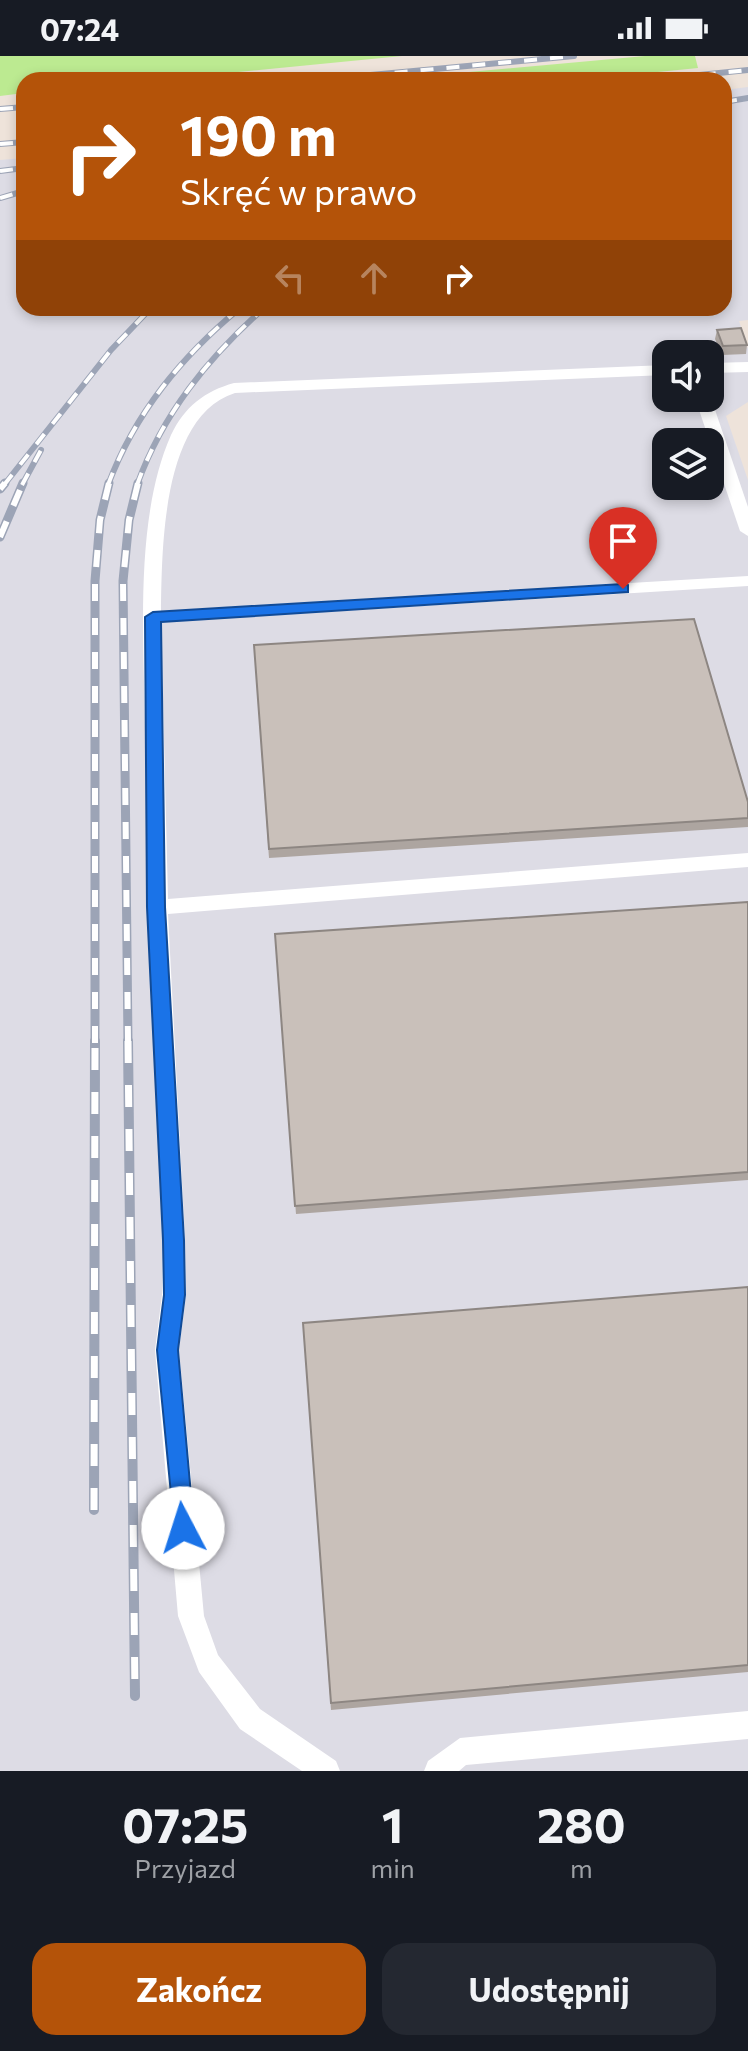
<!DOCTYPE html>
<html lang="pl">
<head>
<meta charset="utf-8">
<style>
  body { margin:0; font-family:Commissioner,sans-serif; background:#242831; color:#f1f3f6; height:100vh; display:flex; flex-direction:column; font-size:30px; white-space:nowrap }
  * { box-sizing:border-box; margin:0 }
  p { font-size:26px; color:#9ea1a6 }
  .icon { flex:none; width:44px; height:44px; fill:none; stroke:currentColor; stroke-width:2; stroke-linecap:round; stroke-linejoin:round }
  .map { position:relative; height:1715px; overflow:hidden }
  .panel { display:flex; flex-direction:column; background:#171b24; flex:1 }
  .panel>* { flex:none }
  .hud { position:absolute; left:16px; top:16px; width:716px; height:244px; border-radius:24px; box-shadow:0 4px 12px #0003; background:#b45309; color:#fff; overflow:hidden }
  .tools { position:absolute; left:652px; top:284px; display:grid; gap:16px }
  .tools a { display:grid; place-items:center; width:72px; height:72px; border-radius:16px; background:#171b24; box-shadow:0 4px 12px #0003; font-size:40px }
  .pin { position:absolute; display:grid; place-items:center; width:68px; height:68px; color:#fff; margin:-82px -34px; border-radius:50% 50% 50% 0; rotate:-45deg; box-shadow:0 0 8px #0007 }
  .pin .icon { rotate:45deg }
  .me { position:absolute; width:88px; margin:-44px; rotate:355deg; stroke-linejoin:round; filter:drop-shadow(0 0 6px #0008) }
  .turn { display:flex; align-items:center; gap:28px; height:168px; padding:0 32px; font-size:36px }
  .turn .icon { width:104px; height:104px; stroke-width:2.5 }
  .turn b { display:block; font-size:56px; line-height:68px }
  .lanes { display:flex; align-items:center; height:76px; padding:0 32px; background:#0003; justify-content:center; gap:40px; direction:ltr }
  .lanes .off { opacity:.35 }
  .eta { display:flex; justify-content:space-evenly; align-items:center; height:136px; text-align:center }
  .eta b { font-size:48px; font-weight:700; line-height:56px }
  .button { display:flex; gap:16px; margin-top:auto; padding:16px 32px }
  .button a { flex:1; height:92px; border-radius:24px; background:#b45309; color:#fff; font-size:32px; font-weight:700; line-height:92px; text-align:center }
  .button a+a { background:#242831; color:#f1f3f6 }
  .status { display:flex; justify-content:space-between; align-items:center; height:56px; padding:0 40px; background:#171b24; direction:ltr }
  .status svg { height:22px; fill:currentColor }
  .map>svg:first-child { display:block }
  .industrial { fill:#dddce5; fill-rule:evenodd }
  .green { fill:#bcea91 }
  .lines { fill:none; stroke-linecap:round; stroke-linejoin:round }
  .lane { fill:#fff; fill-rule:evenodd }
  .rail-far2-casing { stroke:#9ca4b6; stroke-width:6 }
  .rail-far1-casing { stroke:#9ca4b6; stroke-width:9 }
  .rail-casing { stroke:#9ca4b6; stroke-width:10 }
  .rail-far2 { stroke:#fff; stroke-width:4; stroke-dasharray:13; stroke-linecap:butt }
  .rail-far1 { stroke:#fff; stroke-width:6; stroke-dasharray:17; stroke-linecap:butt }
  .rail { stroke:#fff; stroke-width:7; stroke-dasharray:22; stroke-linecap:butt }
  .wall { fill:#ada5a0 }
  .building { fill:#c9c0ba; stroke:#8d8682; stroke-width:2 }
  .route { fill:#1a73e8; stroke:#114b97; stroke-width:2 }
</style>
</head>
<body>
<div class="status"><b>07:24</b><svg viewBox="0 0 49 12"><path d="M0 12V9h3v3zM5 12V6h3v6zM10 12V3h3v9zM15 12V0h3v12zM26 1h20v11H26zM47 4h2v5h-2z"/></svg></div>
<div class="map">
<svg width="748" height="1715" viewBox="0 0 748 1715">
  <rect width="100%" height="100%" fill="#eee3da"/>
  <!-- industrial -->
  <path class="industrial" d="M748 31V264L739 265 748 293V346L726 360 748 424V1715H0V104L24 102V252H724V34ZM666 298H710V342H666ZM666 386H710V430H666Z"/>
  <!-- green -->
  <g class="green">
    <path d="M0 0H402L158 24H24V37L0 40Z"/>
    <path d="M645 0H695L698 12 578 24H381Z"/>
  </g>
  <g class="lines">
    <!-- lane -->
    <g class="lane">
      <path d="M748 306V316L710 317V307Z"/>
      <path d="M666 309V319L235 337C162 360 162 491 161 555L748 520V530L161 566 168 843 748 797V811L168 858 185 1184 186 1239 179 1294 204 1560 218 1599 260 1653 336 1705 340 1715H302L240 1673 199 1616 178 1560 155 1294 162 1239 163 1184C154 1012 147 843 145 672 144 582 134 463 171 379 184 351 205 335 234 327Z"/>
      <path d="M695 342H711L748 451V480L740 475Z"/>
      <path d="M748 1655V1683L466 1709 459 1715H424L428 1705 460 1682Z"/>
    </g>
    <defs>
      <g id="rail-far2">
        <path d="M317 24 574 0"/>
        <path d="M651 24 748 14"/>
        <path d="M724 46 748 42"/>
        <path d="M0 53 24 51"/>
        <path d="M0 88 24 86"/>
        <path d="M0 115 24 112"/>
        <path d="M0 142 24 135"/>
        <path d="M4 429 111 294 151 252"/>
        <path d="M22 429 41 394"/>
        <path d="M108 429C135 357 181 301 240 252"/>
        <path d="M137 429C163 357 208 302 264 252"/>
      </g>
      <g id="rail-far1">
        <path d="M0 433 5 427"/>
        <path d="M0 481 23 427"/>
        <path d="M95 987V525L100 464 109 427"/>
        <path d="M128 987 123 525 129 464 138 427"/>
      </g>
      <g id="rail">
        <path d="M128 985 135 1640"/>
        <path d="M94 1454 95 985"/>
      </g>
    </defs>
    <!-- rail-far2 casing -->
    <use href="#rail-far2" class="rail-far2-casing"/>
    <!-- rail-far1 casing -->
    <use href="#rail-far1" class="rail-far1-casing"/>
    <!-- rail casing -->
    <use href="#rail" class="rail-casing"/>
    <!-- rail-far2 -->
    <use href="#rail-far2" class="rail-far2"/>
    <!-- rail-far1 -->
    <use href="#rail-far1" class="rail-far1"/>
    <!-- rail -->
    <use href="#rail" class="rail"/>
  </g>
  <!-- wall -->
  <g class="wall">
    <path d="M717 274 747 289 746 298 722 299 715 283Z"/>
    <path d="M254 589 748 746V771L269 802Z"/>
    <path d="M748 846V1124L296 1158 275 878Z"/>
    <path d="M748 1231V1616L331 1654 303 1267Z"/>
  </g>
  <!-- building -->
  <g class="building">
    <path d="M741 272 747 289 723 290 717 274Z"/>
    <path d="M694 563 748 746V762L269 793 254 589Z"/>
    <path d="M748 846V1116L295 1150 275 878Z"/>
    <path d="M748 1231V1609L331 1647 303 1267Z"/>
  </g>
  <!-- route -->
  <path class="route" d="M623 528 628 529V536L161 566 165 851 184 1184 185 1239 178 1294 194 1472 191 1479 183 1483 175 1479 157 1294 164 1239 163 1184 147 851 145 561 153 556Z"/>
</svg>
<div class="tools">
<a><svg class="icon" aria-label="sound" viewBox="0 0 24 24"><path d="M4 9h4l5-4v14l-5-4H4zM17 9q2 3 0 6"/></svg></a>
<a><svg class="icon" aria-label="layers" viewBox="0 0 24 24"><path d="M12 4l9 5-9 5-9-5zM3 14l9 5 9-5"/></svg></a>
</div>
<div class="pin" style="left:623px;top:533px;background:#d93025"><svg class="icon" aria-label="arrive" viewBox="0 0 24 24"><path d="M6 21V4h12l-3 4 3 4H6"/></svg></div>
<svg class="me" style="left:183px;top:1472px" viewBox="-20 -20 40 40"><circle r="19" fill="#fff"/><path d="M0-13L10 11 0 6-10 11z" fill="#1a73e8"/></svg>
<div class="hud">
<div class="turn"><svg class="icon" aria-label="right" viewBox="0 0 24 24"><path d="M7 20v-9h11M14 6l5 5-5 5"/></svg><div><b>190 m</b>Skręć w prawo</div></div>
<div class="lanes"><svg class="icon off" aria-label="left" viewBox="0 0 24 24"><path d="M17 20v-9H6M10 6l-5 5 5 5"/></svg><svg class="icon off" aria-label="ahead" viewBox="0 0 24 24"><path d="M12 20V5M6 11l6-6 6 6"/></svg><svg class="icon" aria-label="right" viewBox="0 0 24 24"><path d="M7 20v-9h11M14 6l5 5-5 5"/></svg></div>
</div>
</div>
<section class="panel">
<div class="eta">
<div><b>07:25</b><p>Przyjazd</p></div>
<div><b>1</b><p>min</p></div>
<div><b>280</b><p>m</p></div>
</div>
<div class="button"><a>Zakończ</a><a>Udostępnij</a></div>
</section>
</body>
</html>
